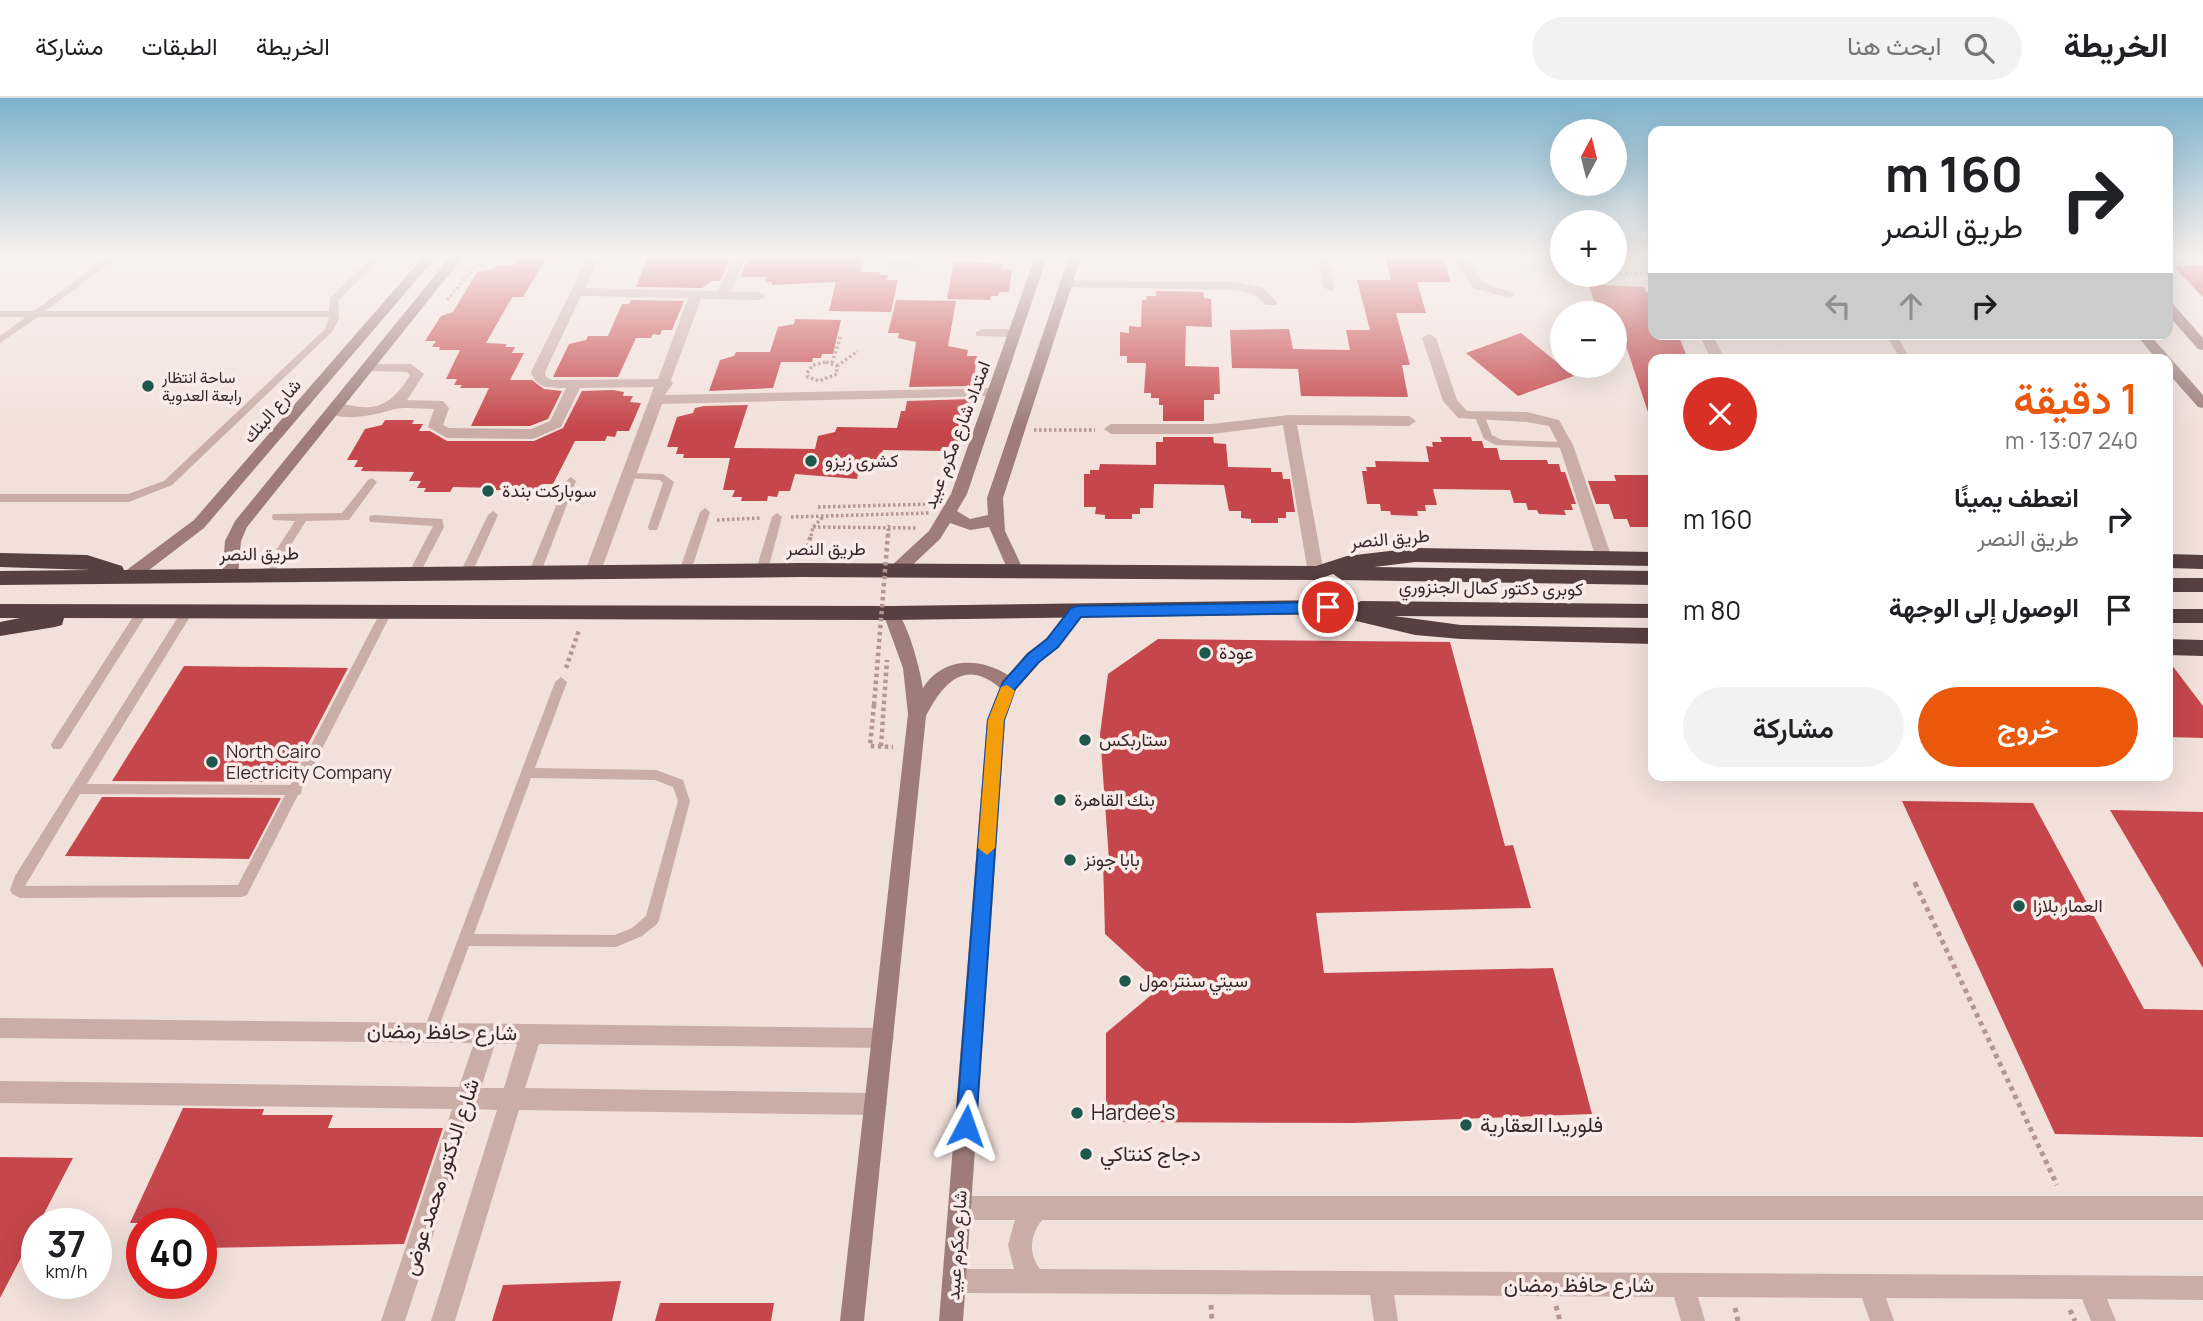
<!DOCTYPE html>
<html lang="ar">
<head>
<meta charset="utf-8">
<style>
  body { margin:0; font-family:Manrope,Vazirmatn,sans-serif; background:#f2f2f2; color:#202124; direction:rtl; height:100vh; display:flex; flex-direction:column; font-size:26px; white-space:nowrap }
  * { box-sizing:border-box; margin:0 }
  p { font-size:23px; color:#757577 }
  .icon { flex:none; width:38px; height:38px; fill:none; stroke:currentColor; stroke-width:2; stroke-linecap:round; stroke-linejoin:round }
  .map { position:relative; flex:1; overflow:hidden; direction:ltr }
  .details { position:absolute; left:1648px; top:256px; width:525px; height:427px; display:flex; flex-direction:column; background:#fff; border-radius:14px; box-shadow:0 7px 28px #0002; direction:rtl }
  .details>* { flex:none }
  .guide { position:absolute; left:1648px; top:28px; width:525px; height:214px; border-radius:14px; box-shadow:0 7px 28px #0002; direction:rtl; background:#fff; color:#202124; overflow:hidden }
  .needle { width:46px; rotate:7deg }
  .buttons { position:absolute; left:1550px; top:21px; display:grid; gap:14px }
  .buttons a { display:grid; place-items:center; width:77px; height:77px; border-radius:50%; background:#fff; box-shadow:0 7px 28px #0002; font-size:35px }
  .speed { position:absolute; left:21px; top:1110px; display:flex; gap:14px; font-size:35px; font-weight:700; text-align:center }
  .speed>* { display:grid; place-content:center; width:91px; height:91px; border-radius:50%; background:#fff; box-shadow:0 7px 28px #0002; line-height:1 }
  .speed small { font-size:18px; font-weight:400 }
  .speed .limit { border:10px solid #d22; background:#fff; color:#111 }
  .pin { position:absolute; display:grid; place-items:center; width:60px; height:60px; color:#fff; margin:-30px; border:4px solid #fff; border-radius:50%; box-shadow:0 2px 7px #0007 }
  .me { position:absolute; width:77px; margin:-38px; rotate:4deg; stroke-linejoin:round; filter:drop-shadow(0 0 5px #0008) }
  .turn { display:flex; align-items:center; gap:24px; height:147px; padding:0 35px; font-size:32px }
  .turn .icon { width:91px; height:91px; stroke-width:2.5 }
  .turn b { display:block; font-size:49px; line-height:60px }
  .lanes { display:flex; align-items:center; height:66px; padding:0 35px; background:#0003; justify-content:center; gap:35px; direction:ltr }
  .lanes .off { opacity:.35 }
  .round { display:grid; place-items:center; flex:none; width:74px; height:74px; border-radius:37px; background:#f2f2f2 }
  .overview { display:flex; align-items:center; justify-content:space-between; height:119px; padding:0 35px }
  h1 { font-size:42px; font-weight:600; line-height:52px; color:#ea580c }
  .action { display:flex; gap:14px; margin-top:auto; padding:14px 35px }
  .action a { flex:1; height:80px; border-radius:42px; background:#ea580c; color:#fff; font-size:28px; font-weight:600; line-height:80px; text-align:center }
  .action a+a { background:#f2f2f2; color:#202124 }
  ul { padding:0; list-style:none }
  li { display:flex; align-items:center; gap:21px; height:91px; padding:0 35px }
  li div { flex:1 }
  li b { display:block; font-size:26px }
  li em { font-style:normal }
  header { display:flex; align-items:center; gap:42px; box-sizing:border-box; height:98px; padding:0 35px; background:#fff; border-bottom:2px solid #e0e0e0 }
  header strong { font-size:33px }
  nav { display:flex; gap:38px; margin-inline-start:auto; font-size:24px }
  .search { width:490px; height:63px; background:#f2f2f2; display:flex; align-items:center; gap:18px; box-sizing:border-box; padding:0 24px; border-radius:38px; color:#757577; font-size:26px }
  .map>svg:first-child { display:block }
  .building { fill:#c5464b }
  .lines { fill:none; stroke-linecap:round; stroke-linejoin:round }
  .path-far2 { stroke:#b59791; stroke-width:3.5; stroke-dasharray:2.5 2.5; stroke-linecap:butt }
  .path-far1 { stroke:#b59791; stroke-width:4.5; stroke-dasharray:3.5 3.5; stroke-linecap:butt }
  .path { stroke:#b59791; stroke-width:5; stroke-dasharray:4.5 4.5; stroke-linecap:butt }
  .lane { fill:#caada7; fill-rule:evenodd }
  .street { fill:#caada7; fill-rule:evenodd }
  .secondary { fill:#9d7c79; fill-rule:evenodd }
  .highway { fill:#57403f; fill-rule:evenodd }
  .path-bridge-far1 { stroke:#b59791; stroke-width:3.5; stroke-dasharray:2.5 2.5; stroke-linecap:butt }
  .path-bridge { stroke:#b59791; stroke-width:4.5; stroke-dasharray:3.5 3.5; stroke-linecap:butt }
  .route { fill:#1a73e8; stroke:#114b97; stroke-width:2 }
  .slow { fill:#f59e0b }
  .poi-dot { fill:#1e574b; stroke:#f9ece8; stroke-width:2.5 }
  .labels { text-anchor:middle; stroke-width:7; stroke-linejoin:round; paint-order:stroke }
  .far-poi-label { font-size:16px; fill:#362828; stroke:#f9ece8; text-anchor:start }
  .street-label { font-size:18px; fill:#362828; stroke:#f9ece8 }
  .poi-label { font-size:18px; fill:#362828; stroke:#f9ece8; text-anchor:start }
  .near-street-label { font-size:21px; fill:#362828; stroke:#f9ece8 }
  .near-poi-label { font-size:21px; fill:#362828; stroke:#f9ece8; text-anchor:start }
</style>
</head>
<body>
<header>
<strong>الخريطة</strong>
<div class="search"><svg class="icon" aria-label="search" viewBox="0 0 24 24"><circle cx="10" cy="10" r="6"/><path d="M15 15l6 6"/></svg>ابحث هنا</div>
<nav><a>الخريطة</a><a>الطبقات</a><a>مشاركة</a></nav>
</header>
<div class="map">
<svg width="2203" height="1223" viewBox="0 0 2203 1223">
  <rect width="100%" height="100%" fill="#f2e1db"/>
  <!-- building -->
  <g class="building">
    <path d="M520 159H547L523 199H513L510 203 486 245 507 246 505 249H515L512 255H524L510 282H532L544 291 562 293 548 321 530 328H471L489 290H460L462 287H454L457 281H446L460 252H439L440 249H432L436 243H425L441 218 453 214 477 174 494 171 496 167H515Z"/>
    <path d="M648 159H722L730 161 720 183H712L702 190 636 189Z"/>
    <path d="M761 159H864L860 174H880L879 177H888L887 182H898L891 214 829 213 836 184 772 187V184H765L766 179H740L748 161Z"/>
    <path d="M1385 159H1442L1451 184H1417L1426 215H1396L1410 267H1402L1408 299 1301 298 1298 271 1232 270 1230 232 1289 231 1293 251 1350 252 1346 232H1370L1357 182H1391Z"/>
    <path d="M954 163 1003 166 1002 171H1012L1009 194H999L998 198H991L990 202 947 201Z"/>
    <path d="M2203 167V199L2173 168Z"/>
    <path d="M1588 186 1644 189 1646 194 1654 195V236H1678L1687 259 1654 258V323H1651L1615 215H1603L1601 209H1596Z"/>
    <path d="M1156 193 1203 194 1204 200 1211 201 1212 229 1186 228 1185 268 1219 269 1220 296H1214V302H1204V323H1163V307H1159V300H1151V295H1144L1146 265H1127V258H1120V234L1129 235V228L1141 229 1142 202H1146L1147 198H1156Z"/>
    <path d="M631 202 684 203 672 232H662L660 237 653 236 651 240H636L618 279H553L569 246 586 242 588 238H608L622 206H629Z"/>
    <path d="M896 202 956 203 948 248 968 252 967 258H977L973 288 909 289 916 244 898 240 899 235H888Z"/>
    <path d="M795 221 841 222 833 256H822L821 260H813L812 264H781L773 290 709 293 720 262 734 258 736 254H770L778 229 794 226Z"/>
    <path d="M1521 235 1574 278 1518 298 1466 255Z"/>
    <path d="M613 292 624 294 623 298H633L630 304 641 305 629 333H617L615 339 607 338 605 343H575L553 386H542L539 392H531L529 397 502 396 504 392H495L496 390 453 389 450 394H424L426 390H417L421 383H409L414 374 361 373 363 369H354L358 362H347L365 331 382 327 385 322H414L412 326H423L419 333H430L447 343H534L563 330 582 293Z"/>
    <path d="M971 301 963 344 951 343 950 349H942V353L883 352 879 371 868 370 867 376H858L857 381 795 376 790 393H779L777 399 768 398 767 403H741L742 399H732L735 392H723L730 360H683L684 356H676L678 349H667L677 319 693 315 695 310 704 308 748 307 734 350 815 351 818 338 835 334 837 329 897 330 901 313H905L907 303Z"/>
    <path d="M1163 339H1213L1214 345 1226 346 1228 369 1271 370V374H1282L1283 381H1290L1295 414H1286V420H1278V425H1251V421L1241 420V413H1229L1224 387 1154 386 1153 410H1140V416H1132V421H1105V417L1095 416 1096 409H1084V376H1090V372H1099L1100 366 1156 367V344H1163Z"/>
    <path d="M1440 339H1471L1472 343H1482L1484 350H1497L1500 362H1547L1548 366H1559L1561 374H1565L1576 406H1571L1573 412H1564L1566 417 1539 416 1537 412H1528L1526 405H1514L1510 392 1433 391 1437 407H1425L1426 413H1417L1418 418 1391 417 1390 413H1381L1380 406H1367L1362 373H1367L1366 369H1376L1375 363 1429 364 1426 348 1433 349 1432 344H1442Z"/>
    <path d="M1614 377H1654V429H1630L1627 421H1614L1609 406H1596L1588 383H1616Z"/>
    <path d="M1158 541 1450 544 1505 748 1513 747 1531 810 1316 815 1324 875 1553 870 1592 1016 1354 1025 1106 1024V935L1162 888 1105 836 1103 762H1109L1100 636 1108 576Z"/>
    <path d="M2168 562 2203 608V640L2168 639Z"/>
    <path d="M184 568 348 570 288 684 112 683Z"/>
    <path d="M102 699 281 700 249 761 65 758Z"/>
    <path d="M1902 703 2033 705 2144 911 2203 912V1039L2055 1036Z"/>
    <path d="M2110 712 2203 714V870Z"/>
    <path d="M183 1010 264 1011 262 1017H333L328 1030H443L404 1146 201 1150V1125H130Z"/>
    <path d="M0 1059 73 1060 0 1200Z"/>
    <path d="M621 1183 612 1223H492L503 1187Z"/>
    <path d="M660 1205H774L771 1223H655Z"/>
  </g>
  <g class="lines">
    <!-- path-far2 -->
    <g class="path-far2">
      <path d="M884 159 892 165 913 166"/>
      <path d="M1615 176 1654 175"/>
      <path d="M1585 184 1599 177"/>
      <path d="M447 202 483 159"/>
      <path d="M826 264 837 268V276L819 283 808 279 807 275 813 267Z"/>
      <path d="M832 265 841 237"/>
      <path d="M837 268 858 253"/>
      <path d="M1034 332H1095"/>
      <path d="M818 409 933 406"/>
      <path d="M791 419 929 415"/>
      <path d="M717 422 761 420"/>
      <path d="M813 429 917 430"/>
      <path d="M811 438 813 429 824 418"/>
    </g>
    <!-- path-far1 -->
    <g class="path-far1">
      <path d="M806 456 811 436"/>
      <path d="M566 570 579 532"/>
      <path d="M874 607 870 648 893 649"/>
      <path d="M881 648 887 562"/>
      <path d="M1915 784 1916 787"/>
    </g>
    <!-- path -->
    <g class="path">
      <path d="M1915 785 2057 1087"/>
      <path d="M1211 1207 1212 1223"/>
      <path d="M1556 1208 1560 1223"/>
      <path d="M1735 1210 1738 1223"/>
      <path d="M2070 1212 2075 1223"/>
    </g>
    <!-- lane -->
    <g class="lane">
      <path d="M108 159H118L45 213H329L330 200 373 159H382L338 203 339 221 332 234 172 387 129 404H0V396H128L164 383 325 231 329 219H38L0 245V238L26 219H0V213H34Z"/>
      <path d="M1886 236H1896L1910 261H1900Z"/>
      <path d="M1480 316 1485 319 1492 337 1502 342 1566 344 1571 347 1566 350 1496 347 1484 341 1475 319Z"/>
      <path d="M630 375 663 376 674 384 657 432H649L648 429 663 385 660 382 626 380 625 378Z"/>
      <path d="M571 379 576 383 541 474 539 477H531L529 474 566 383Z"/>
      <path d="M372 380 377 384 349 422 306 423 270 480H262L260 477 262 474 295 423 273 422 272 419 273 416 342 415 368 382Z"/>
      <path d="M705 410 710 414 691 473 685 477 681 476 679 473 700 414Z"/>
      <path d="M493 413 498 417 472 475 470 478H462L460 475 488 417Z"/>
      <path d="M777 415 782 419 768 472 762 476 756 472 772 419Z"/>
      <path d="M374 417 442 421 444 429 418 479 414 480 408 476 433 428 370 424 369 421 370 418Z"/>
      <path d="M142 510 148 514 146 517 61 651H53L51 647 53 643 138 511Z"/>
      <path d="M187 510 193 514 191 517 87 686 290 687 382 511 386 510 392 514 302 690 301 696 298 697 247 797 242 799 20 800 12 796 10 792 15 778 183 511ZM80 696 285 697 238 787 25 788Z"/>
      <path d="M561 579 567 584 535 670 656 672 683 682 690 703 659 822 657 826 642 838 616 849 469 848 437 934 435 939 430 941 425 939 423 934 555 584ZM531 680 655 682 673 689 678 703 646 818 632 830 615 837 474 836Z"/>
    </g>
    <!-- street -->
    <g class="street">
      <path d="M588 159H600L585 190 718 193 734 159H746L731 194H759L765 198 759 202 701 201 671 282 673 285 665 297 995 290 1002 294 995 298 662 306 601 473 593 479 585 473 654 289 580 290 561 329 533 341 447 340 428 329 434 311C422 311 407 309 395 311 378 316 340 326 326 312 346 293 376 335 410 277L407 274 368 273 361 269 363 266H411L424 276 407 302 443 303 449 310 443 327 449 330 531 331 550 323 566 290C551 290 536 291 531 274ZM581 198 688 200 658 281 552 282 546 279 545 274Z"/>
      <path d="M1318 159H1330L1334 193 1323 190Z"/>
      <path d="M1452 159H1464L1482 184 1516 196 1510 200 1473 190Z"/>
      <path d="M2168 159H2203V164L2168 166Z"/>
      <path d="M1066 182 1236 184 1263 190 1277 204 1276 207H1266L1254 196 1236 192 1062 189 1060 186Z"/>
      <path d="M982 231H1014L1021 235 1014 239 977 238 975 235Z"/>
      <path d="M1429 236 1436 240 1457 302 1467 313 1527 314 1559 322 1573 347 1612 460 1610 464 1604 466 1596 460 1559 347 1549 328 1527 324 1458 320 1443 303 1422 240Z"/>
      <path d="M1699 236H1712L1725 261H1711Z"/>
      <path d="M1289 317 1409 318 1416 323 1409 328 1297 327 1324 475 1316 481 1308 475 1283 327 1212 336H1111L1104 331 1111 326H1212Z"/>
      <path d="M0 920 883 930 890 933 894 940 890 947 883 950 539 946 525 990 876 995 884 998 887 1006 884 1014 876 1017 519 1012 455 1223H431L497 1012 474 1011 405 1223H381L452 1011 0 1005V983L459 989 474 945 0 940ZM495 946H517L504 990H481Z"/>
      <path d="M960 1098H2203V1122H1042C1030 1137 1028 1156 1040 1171L2203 1178V1202L2107 1201 2116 1223H2091L2082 1201 1886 1200 1894 1223H1870L1862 1200 1698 1199 1705 1223H1681L1674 1199 1394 1197 1398 1223H1374L1370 1197 954 1195 946 1191 942 1183 946 1175 954 1171H1014L1008 1147 1015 1122H960L952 1118 948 1110 952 1102Z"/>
    </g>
    <!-- secondary -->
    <g class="secondary">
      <path d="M423 159H436L204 430 136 482H124L122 478 124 474 194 422Z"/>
      <path d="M450 159H463L247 429 241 443 238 478 236 482H224L222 478 225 443 235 423Z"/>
      <path d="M1035 159H1047L967 396 957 413 970 421 988 417 987 400 1069 159H1081L1003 400 1005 433 1024 473 1016 479 1010 477 989 429 970 432 950 425 940 441 903 476H891L889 472 891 468 929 433 951 396Z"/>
      <path d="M2168 205 2173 206 2203 240V252L2198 251 2168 217Z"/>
      <path d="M2136 236H2149L2203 297V310L2198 309 2168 275V261H2156Z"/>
      <path d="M1077 507 1085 513 1083 517 1058 549 1039 565 1016 591 1005 622 963 1223H939L987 622 1000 590C964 559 942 587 926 618L864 1223H840L908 616 903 570 883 515 891 509C906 514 921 574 923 590 943 559 979 559 1008 577L1027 555 1046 541 1071 509Z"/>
    </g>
    <!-- highway -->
    <g class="highway">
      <path d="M1415 450 1654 454V468L1415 464 1374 469 1654 473V487L1342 482 1333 476 1316 482 802 479 0 487V473L91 472 0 469V455L87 457 122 468 124 472 802 465 1316 468 1347 458Z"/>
      <path d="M2168 456 2203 457V471L2168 470Z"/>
      <rect x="2168" y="480" width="35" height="14"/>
      <path d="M1327 502 1352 508 1361 503 1654 506V520L1394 518 1461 527 1654 530V546L1461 541 1415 537 1327 516 891 522 64 520 62 527 55 529 0 538V524L20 520H0V506L891 508Z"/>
      <rect x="2168" y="511" width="35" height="14"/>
      <path d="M2168 541 2203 542V558L2168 557Z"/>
    </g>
    <!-- path-bridge-far1 -->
    <path class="path-bridge-far1" d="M888 438 889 427"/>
    <!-- path-bridge -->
    <path class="path-bridge" d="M874 607 888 436"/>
  </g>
  <!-- sky -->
  <linearGradient id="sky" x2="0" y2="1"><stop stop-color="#7cb2cc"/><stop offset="0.48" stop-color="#f9f2ef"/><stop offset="1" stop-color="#f9f2ef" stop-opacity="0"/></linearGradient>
  <rect width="2203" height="330" fill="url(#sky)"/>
  <!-- route -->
  <path class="route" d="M1328 504 1335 509 1328 515 1081 519 1058 549 1039 564 1015 591 1004 622 976 1028 973 1036 966 1039 959 1036 956 1028 988 622 1003 584 1028 556 1047 541 1071 510 1077 508Z"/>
  <!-- slow -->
  <path class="slow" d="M1007 587 1015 593 1004 622 995 750 987 757 978 750 988 622 1001 589Z"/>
  <!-- markers -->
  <g class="poi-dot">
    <circle cx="148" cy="288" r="7"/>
    <circle cx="811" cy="363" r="7"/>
    <circle cx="488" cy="393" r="7"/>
    <circle cx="1205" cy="555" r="7"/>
    <circle cx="1085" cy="642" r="7"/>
    <circle cx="212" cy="664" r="7"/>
    <circle cx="1060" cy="702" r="7"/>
    <circle cx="1070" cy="762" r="7"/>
    <circle cx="2019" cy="808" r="7"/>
    <circle cx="1125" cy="883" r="7"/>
    <circle cx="1077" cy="1015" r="7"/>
    <circle cx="1466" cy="1027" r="7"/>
    <circle cx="1086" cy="1056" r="7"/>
  </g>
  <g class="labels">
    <!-- far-poi labels -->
    <g class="far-poi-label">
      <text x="162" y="285">ساحة انتظار<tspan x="162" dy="18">رابعة العدوية</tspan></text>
    </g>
    <!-- street labels -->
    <g class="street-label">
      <text transform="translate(272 313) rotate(-49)" y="6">شارع البنك</text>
      <text transform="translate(957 337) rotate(-69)" y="6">امتداد شارع مكرم عبيد</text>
      <text transform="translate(1390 441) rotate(-5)" y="6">طريق النصر</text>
      <text x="826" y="457">طريق النصر</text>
      <text transform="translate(259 456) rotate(-1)" y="6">طريق النصر</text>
      <text transform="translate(1491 490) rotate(1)" y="6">كوبرى دكتور كمال الجنزوري</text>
      <text transform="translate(957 1147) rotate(-86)" y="6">شارع مكرم عبيد</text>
    </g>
    <!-- poi labels -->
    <g class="poi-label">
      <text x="825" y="369">كشرى زيزو</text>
      <text x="502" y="399">سوباركت بندة</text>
      <text x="1219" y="561">عودة</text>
      <text x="1099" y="648">ستاربكس</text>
      <text x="226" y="660">North Cairo<tspan x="226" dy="21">Electricity Company</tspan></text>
      <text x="1074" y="708">بنك القاهرة</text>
      <text x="1084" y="768">بابا جونز</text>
      <text x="2033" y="814">العمار بلازا</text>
      <text x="1139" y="889">سيتي سنتر مول</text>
    </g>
    <!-- near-street labels -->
    <g class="near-street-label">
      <text transform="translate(442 934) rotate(1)" y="7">شارع حافظ رمضان</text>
      <text transform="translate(441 1079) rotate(-72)" y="7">شارع الدكتور محمد عوض</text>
      <text x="1579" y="1194">شارع حافظ رمضان</text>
    </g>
    <!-- near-poi labels -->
    <g class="near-poi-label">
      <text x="1091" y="1022">Hardee's</text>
      <text x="1480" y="1034">فلوريدا العقارية</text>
      <text x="1100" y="1063">دجاج كنتاكي</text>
    </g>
  </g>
</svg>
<div class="buttons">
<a><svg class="needle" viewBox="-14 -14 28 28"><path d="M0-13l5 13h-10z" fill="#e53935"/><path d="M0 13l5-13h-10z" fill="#757577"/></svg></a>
<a>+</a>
<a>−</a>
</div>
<div class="speed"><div>37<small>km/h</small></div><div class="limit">40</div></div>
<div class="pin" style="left:1328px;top:509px;background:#d93025"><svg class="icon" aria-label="arrive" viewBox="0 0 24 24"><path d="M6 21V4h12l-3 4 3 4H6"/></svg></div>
<svg class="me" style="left:966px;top:1028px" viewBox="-20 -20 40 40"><path d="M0-17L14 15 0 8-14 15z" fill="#1a73e8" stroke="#fff" stroke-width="4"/></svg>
<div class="guide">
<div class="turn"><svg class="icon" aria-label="right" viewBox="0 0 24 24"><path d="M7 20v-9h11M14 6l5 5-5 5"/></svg><div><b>160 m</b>طريق النصر</div></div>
<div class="lanes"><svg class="icon off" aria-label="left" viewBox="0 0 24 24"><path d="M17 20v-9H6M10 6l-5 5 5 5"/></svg><svg class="icon off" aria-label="ahead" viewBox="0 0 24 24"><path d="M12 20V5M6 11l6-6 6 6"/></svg><svg class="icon" aria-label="right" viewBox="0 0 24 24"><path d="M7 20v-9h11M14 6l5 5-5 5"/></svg></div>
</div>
<section class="details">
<div class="overview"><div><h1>1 دقيقة</h1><p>240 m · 13:07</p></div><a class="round" style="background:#d93025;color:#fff"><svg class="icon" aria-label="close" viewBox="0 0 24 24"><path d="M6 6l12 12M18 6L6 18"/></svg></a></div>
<ul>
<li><svg class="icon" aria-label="right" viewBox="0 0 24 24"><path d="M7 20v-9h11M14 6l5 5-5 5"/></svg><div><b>انعطف يمينًا</b><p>طريق النصر</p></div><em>160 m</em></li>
<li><svg class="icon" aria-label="arrive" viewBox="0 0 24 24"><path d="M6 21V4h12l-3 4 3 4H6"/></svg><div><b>الوصول إلى الوجهة</b></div><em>80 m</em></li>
</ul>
<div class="action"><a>خروج</a><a>مشاركة</a></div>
</section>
</div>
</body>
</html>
